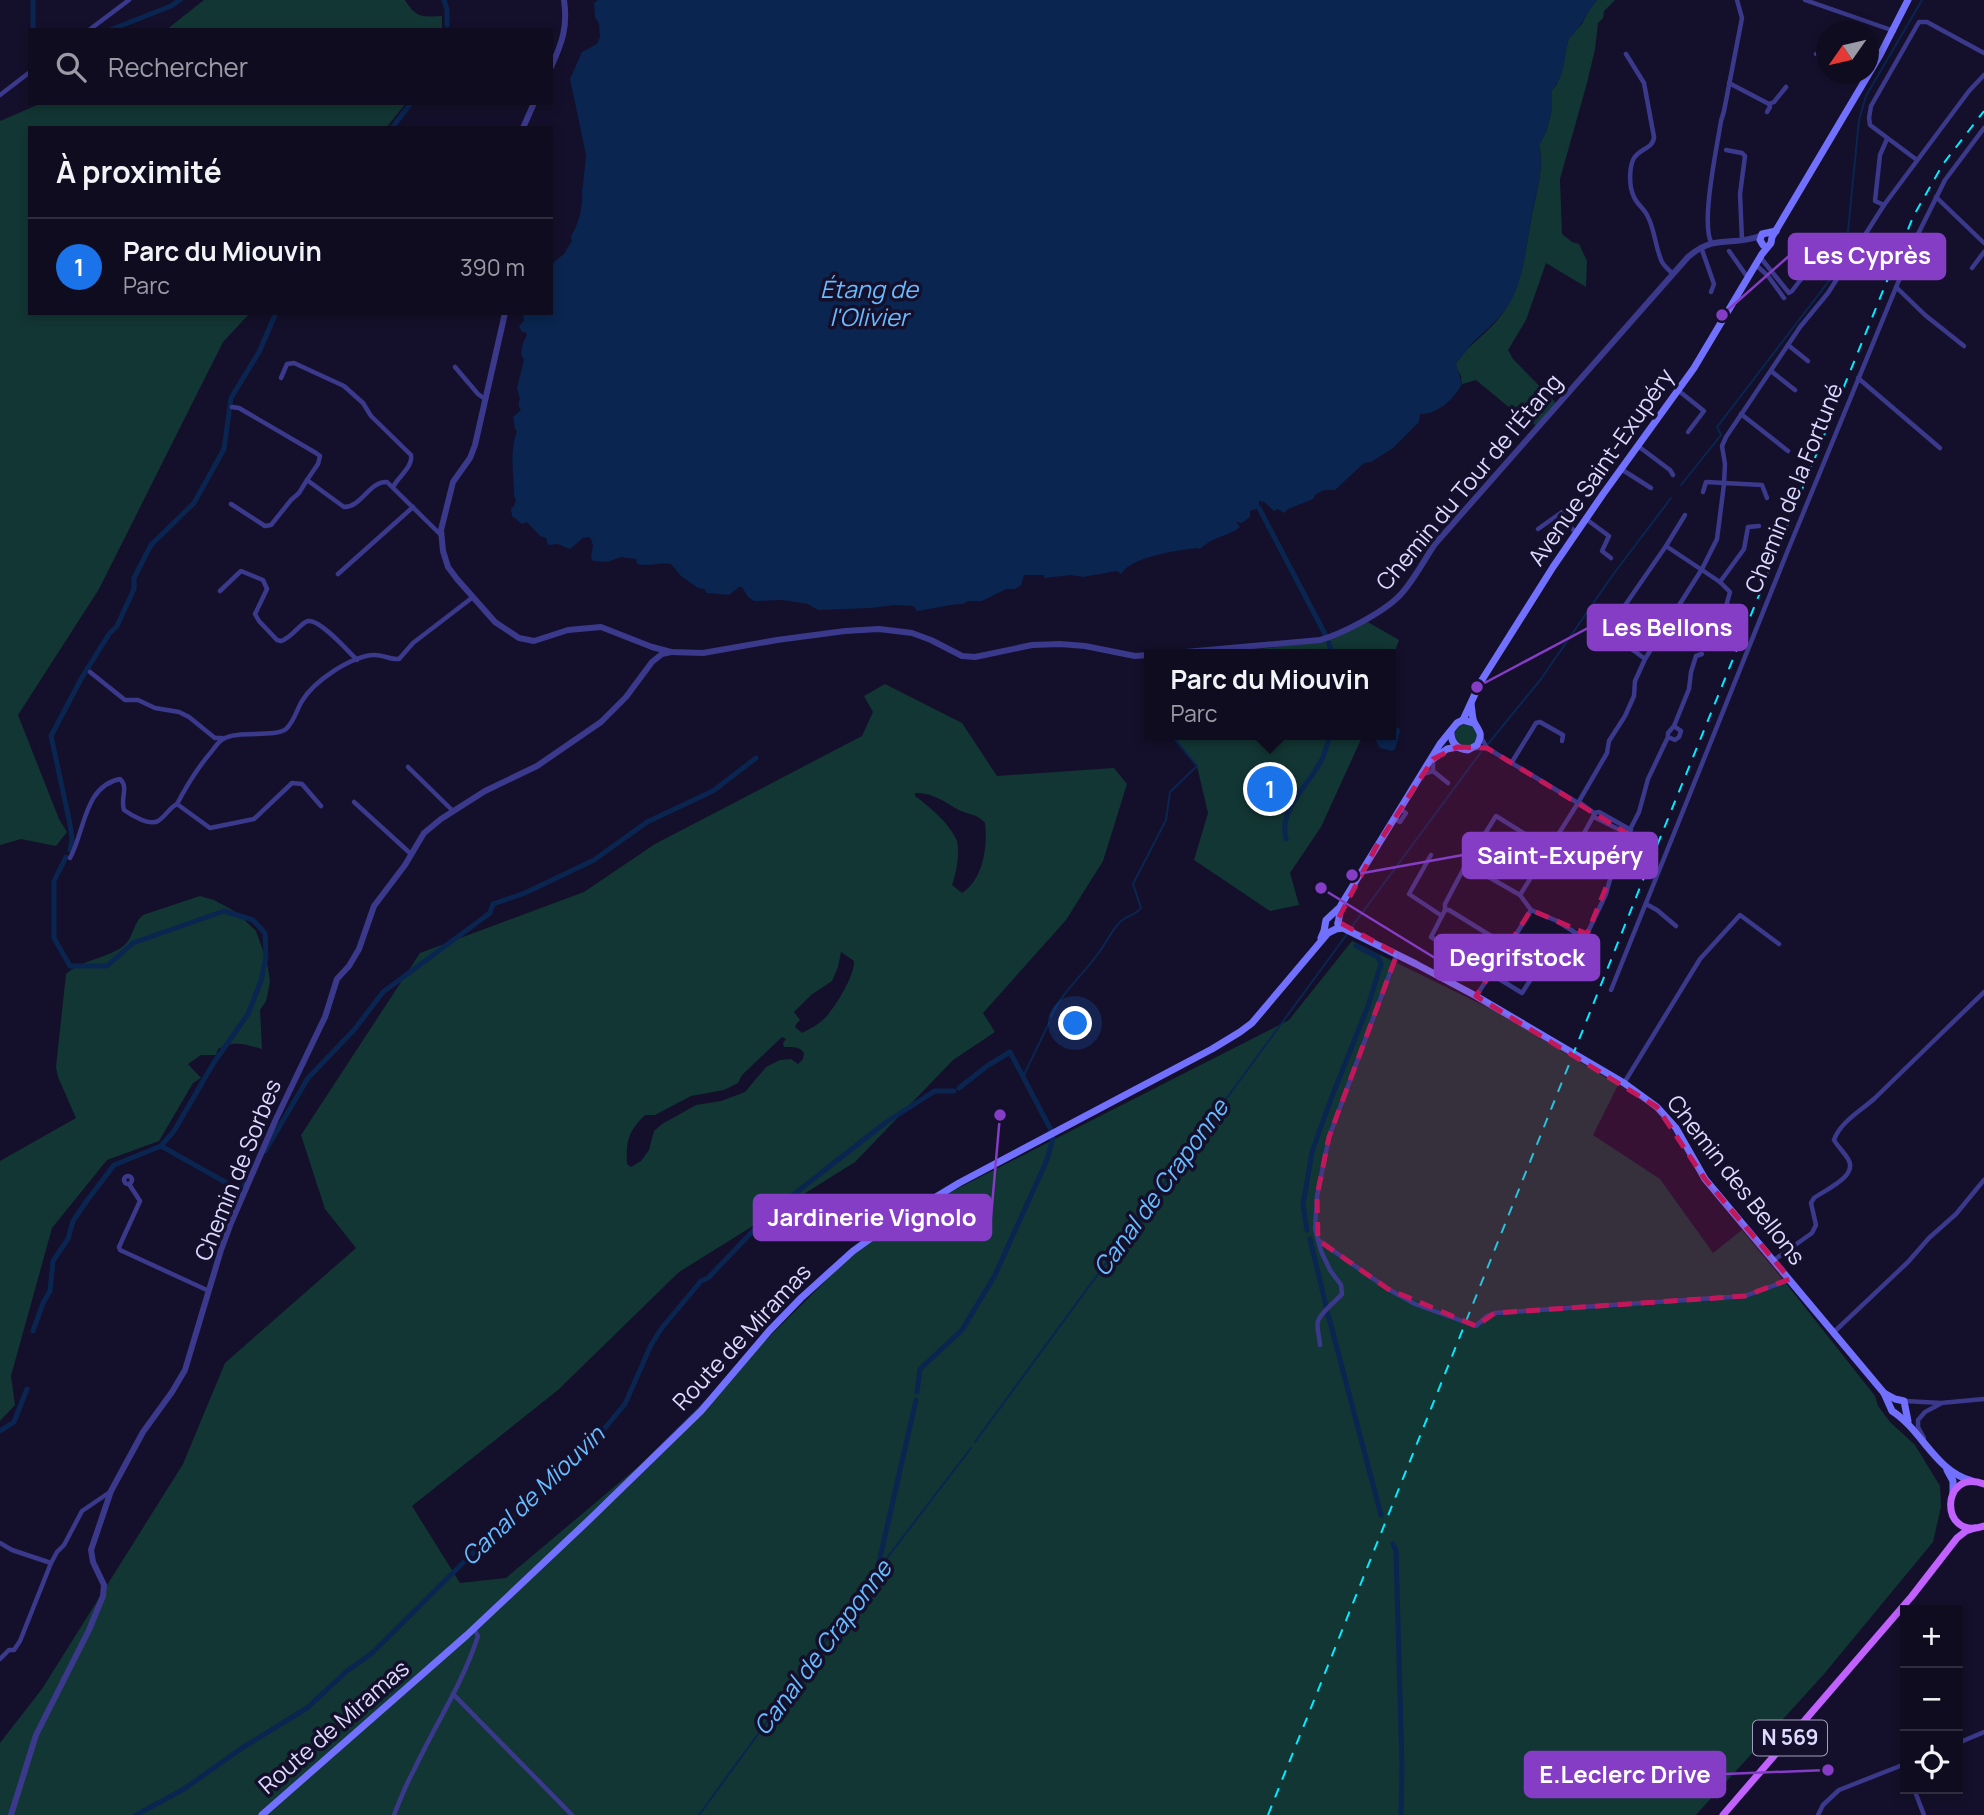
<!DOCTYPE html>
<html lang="fr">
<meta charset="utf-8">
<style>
body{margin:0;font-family:Manrope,sans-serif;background:#1d1a2d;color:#f1f3f6}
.controls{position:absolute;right:21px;bottom:21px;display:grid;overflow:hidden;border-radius:0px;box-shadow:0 4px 10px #0003}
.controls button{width:63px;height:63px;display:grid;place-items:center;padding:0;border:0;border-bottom:2px solid #2f2c3e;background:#0f0c20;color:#f1f3f6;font:35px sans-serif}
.compass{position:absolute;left:1816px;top:21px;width:63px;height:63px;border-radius:50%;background:#0f0c20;box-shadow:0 4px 10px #0003;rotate:236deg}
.you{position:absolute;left:1076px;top:1024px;width:24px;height:24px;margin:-18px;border:5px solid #fff;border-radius:50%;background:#1a73e8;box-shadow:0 0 0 10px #1a73e833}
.badge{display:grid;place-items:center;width:46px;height:46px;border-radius:50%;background:#1a73e8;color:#fff;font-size:23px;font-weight:700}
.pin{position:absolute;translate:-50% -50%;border:4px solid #fff;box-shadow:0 2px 7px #0006}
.popup{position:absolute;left:1144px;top:649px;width:252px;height:91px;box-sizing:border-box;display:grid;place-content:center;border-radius:0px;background:#0f0c20;filter:drop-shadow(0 2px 5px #0005);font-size:23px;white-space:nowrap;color:#9b9ba5}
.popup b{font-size:26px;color:#f1f3f6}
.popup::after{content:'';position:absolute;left:50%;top:100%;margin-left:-14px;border:14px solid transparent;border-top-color:#0f0c20}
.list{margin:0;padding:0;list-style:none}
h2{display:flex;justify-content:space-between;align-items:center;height:91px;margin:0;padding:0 28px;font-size:30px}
h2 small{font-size:23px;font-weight:400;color:#9b9ba5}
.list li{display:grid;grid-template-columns:46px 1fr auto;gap:21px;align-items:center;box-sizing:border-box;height:98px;padding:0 28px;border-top:2px solid #2f2c3e}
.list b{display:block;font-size:26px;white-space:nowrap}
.list p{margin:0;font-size:23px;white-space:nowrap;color:#9b9ba5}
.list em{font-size:23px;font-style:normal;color:#9b9ba5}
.icon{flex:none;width:38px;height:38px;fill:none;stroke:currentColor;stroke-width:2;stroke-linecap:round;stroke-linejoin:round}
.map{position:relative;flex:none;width:1984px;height:1815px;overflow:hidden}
.search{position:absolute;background:#0f0c20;box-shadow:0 4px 10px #0003;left:28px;top:28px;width:525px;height:77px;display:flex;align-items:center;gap:18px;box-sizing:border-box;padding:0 24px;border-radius:0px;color:#9b9ba5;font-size:26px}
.panel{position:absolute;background:#0f0c20;box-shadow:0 4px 10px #0003;left:28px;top:126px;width:525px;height:189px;border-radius:0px}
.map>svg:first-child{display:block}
</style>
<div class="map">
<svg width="1984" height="1815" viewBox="0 0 1984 1815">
<rect width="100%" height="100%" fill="#14102b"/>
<!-- green -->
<g fill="#123634" fill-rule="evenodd">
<path d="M204 0H405C416 18 422 17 442 16V30H166Z"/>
<path d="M1597 0H1615L1604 11 1603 18 1598 23 1595 49 1587 83 1560 179 1562 234 1572 242 1579 244 1587 261 1586 287 1546 263 1526 320 1508 350 1513 359 1556 403 1536 426 1524 415 1516 413 1476 380 1462 384 1461 376 1455 365C1467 345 1489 333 1503 313 1523 286 1525 252 1531 220 1535 197 1545 168 1539 145L1546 132 1552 109V90L1557 84 1569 38 1582 24 1590 8Z"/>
<polygon points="42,103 406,103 386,128 30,128 30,313 250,313 223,342 99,589 18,715 59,819 67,832 56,846 21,839 0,845 0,121"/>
<polygon points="1366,621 1399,640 1391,662 1391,654 1221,654 1329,640"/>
<path d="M885 684 962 723 997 776 1114 768 1127 784 1103 861 1066 920 983 1013 995 1032 953 1060 855 1162 679 1272 558 1390 412 1506 460 1583 506 1578 639 1466 878 1229 1289 1020 1352 941 1493 1010 1618 1085 1593 1135 1660 1179 1713 1253 1742 1230 1789 1287 1875 1396 1878 1406 1890 1422 1915 1445 1940 1486 1941 1507 1933 1542 1824 1674 1696 1815H0V1743L42 1689 183 1464 225 1363 356 1248 325 1209 301 1135 420 953 584 892 655 844 862 736 873 712 864 696ZM915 793C932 792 945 802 959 810 970 815 978 814 985 823 988 846 983 880 962 893L952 885C956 875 960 853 957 841 951 825 929 806 915 796ZM841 952 854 961C855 975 836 1006 826 1017 819 1024 810 1029 802 1033L795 1027 796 1024 800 1020 794 1012 811 995 832 981 838 967ZM782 1037 786 1039 783 1043 784 1047C793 1047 799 1046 804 1053L803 1059 798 1064 791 1059 780 1060 766 1067 745 1092 721 1101 696 1105 662 1124 654 1131 649 1150 641 1161 631 1167 627 1164C626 1141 628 1132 645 1115H655L691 1096 724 1090 738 1083 742 1075Z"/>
<circle cx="1466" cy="735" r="11"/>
<polygon points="1170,735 1363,735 1321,827 1290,873 1299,905 1270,911 1194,860 1208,813 1197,766"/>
<path d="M200 896 214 900 236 912 256 931 267 962 270 982 266 1001 260 1010 262 1049C244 1044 235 1040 218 1049L216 1055H201L188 1064 201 1078 193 1083 159 1141 107 1160 52 1228 11 1376 15 1405 0 1421V1161L76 1118 58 1077 56 1067 66 974C81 960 105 959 122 947 134 939 132 924 143 915Z"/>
</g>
<!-- water -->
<g fill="#0a2550">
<path d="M598 0H1597C1586 13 1582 27 1569 38 1563 58 1567 73 1552 90V109L1546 132 1539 145C1545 168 1535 196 1531 220 1527 239 1526 259 1520 278 1511 310 1496 321 1473 342 1467 349 1462 357 1456 363L1462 384C1454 399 1437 415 1420 414L1419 422 1393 448 1371 462 1364 463 1335 490H1324L1316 494 1313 499 1288 509 1284 513 1278 509 1274 511 1264 502 1259 501V508L1250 511V517L1242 523 1236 522 1240 527C1226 538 1215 535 1200 549L1197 548C1178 550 1131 557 1121 574L1117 571 1083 577 1071 575 1044 578V575H1024L1021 585 1015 589H1006L982 601H968L963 604C951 604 931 609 917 611L913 606 895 605 870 608 818 610 808 604 783 600 754 601 748 597 742 587H739L729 595 707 593 704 589 698 588 681 576 671 564C659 562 649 567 637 564L636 559 621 557 607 562 593 561 591 558 593 545 591 539 589 537 583 538 570 549 558 544 548 545 546 538 540 536 527 522 522 524 512 516 511 508 514 506 516 500 514 496C514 473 509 452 517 431L515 429 513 417 521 410C518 407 518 404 520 399L517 388 524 360 521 354 523 343 527 335 525 332H522L519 326 524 321 523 313H551V269L554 262 564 254 572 241 571 236C577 227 581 213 582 202 583 196 581 192 583 185L586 155 570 79 582 52 597 44 600 37 599 24 595 17 594 3Z"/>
<polygon points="1397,728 1399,728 1400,731 1395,749 1392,751 1380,748 1376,741 1380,736 1391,735 1391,730"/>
</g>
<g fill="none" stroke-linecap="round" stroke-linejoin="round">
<!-- stream -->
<g stroke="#0a2550" stroke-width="2">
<polyline points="1681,485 1721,435 1717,427 1842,264 1846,251 1859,120 1866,96 1922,0"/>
<polyline points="1488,744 1541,679 1612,576 1671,498"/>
<polyline points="1351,928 1481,752"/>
<path d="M1051 1017C1061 993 1082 976 1097 955 1105 945 1110 933 1119 923 1126 915 1135 916 1141 908L1133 884 1166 820 1170 792 1197 766 1173 737"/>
<polyline points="1023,1077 1049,1023"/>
<polyline points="975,1442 1347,934"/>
<polyline points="699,1815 877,1571 971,1448"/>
</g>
<!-- canal -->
<g stroke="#0a2550" stroke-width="5">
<polyline points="33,0 33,30"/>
<polyline points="444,0 447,10 447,25"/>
<polyline points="110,30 171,6 180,0"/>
<polyline points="392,128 411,103"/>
<polyline points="1259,508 1325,634"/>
<polyline points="1329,643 1332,654"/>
<path d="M1286 839C1278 809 1309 785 1321 761 1326 753 1327 743 1330 735"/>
<polyline points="70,850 72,840 70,824 51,736 81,679 109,634 117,626 134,589 134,578 151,545 194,503 224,449 231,398 259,352 276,313"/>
<polyline points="66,857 54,881 54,938 70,966 107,966 133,943 224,911 253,920 265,933 266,957 261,981 248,1014 213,1064 174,1131 161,1146 241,1191 245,1184"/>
<polyline points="959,1088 987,1066 1010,1052 1051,1130"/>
<polyline points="265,1151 308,1078 354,1030 383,992 490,913 493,904 525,893 594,860 647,822 713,791 756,758"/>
<polyline points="1307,1230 1303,1205 1312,1152 1331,1099 1368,1006 1381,964 1378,957 1356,946"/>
<polyline points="1310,1239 1326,1306"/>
<polyline points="1328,1314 1381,1515"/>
<polyline points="33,1331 43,1303 50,1291 53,1261 68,1239 73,1221 86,1202 114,1165 161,1146"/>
<polyline points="917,1392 920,1369 962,1330 994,1277 1047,1160 1053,1138"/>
<polyline points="0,1431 14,1422 27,1389"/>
<polyline points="1393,1544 1396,1551 1402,1767 1401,1815"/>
<polyline points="877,1571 916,1400"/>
<polyline points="136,1815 184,1789 242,1748 307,1708 347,1671 371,1654 483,1543 575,1464 625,1404 651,1345 661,1329 701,1281 708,1278 770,1213 885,1123 930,1094 935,1091 954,1091"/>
</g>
<!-- minor -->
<g stroke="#3b398c" stroke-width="4.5">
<polyline points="1805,0 1894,31"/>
<polyline points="89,30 129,0"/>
<path d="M1626 54 1644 83 1654 137C1653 150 1638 148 1633 160 1629 170 1629 187 1634 197 1637 204 1644 209 1647 215 1655 229 1655 247 1662 262 1664 266 1669 270 1673 274"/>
<polyline points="1816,54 1826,58"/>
<polyline points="1729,83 1769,104 1770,107 1767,112"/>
<polyline points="0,95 30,72"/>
<polyline points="1769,104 1774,102 1786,87"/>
<polyline points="1726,150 1742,153 1745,156 1740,194 1742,240"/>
<polyline points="1917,160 1870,125 1869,118 1871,106 1919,22 1927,22 1984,53"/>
<polyline points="1936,197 1984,243"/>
<polyline points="1884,205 1875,201 1880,155 1887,139"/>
<path d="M1711 242C1701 221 1717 147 1721 121L1724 111 1742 18 1737 0"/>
<polyline points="1701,247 1714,284 1711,292"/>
<polyline points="1729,251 1748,278"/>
<polyline points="1760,257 1789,293 1792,291 1818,257"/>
<polyline points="1756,265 1768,276 1784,298"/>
<polyline points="1972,268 1984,252"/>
<polyline points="1896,287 1925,315 1964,346"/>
<polyline points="1788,345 1808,361"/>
<polyline points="455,367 478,394 485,399"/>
<polyline points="1771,371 1795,390"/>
<path d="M281 378 287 364 294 363 344 386 363 403 371 416 411 455C413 467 398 477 393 487"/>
<polyline points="1858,378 1940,448"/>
<polyline points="1679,391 1704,411 1688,432"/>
<path d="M232 407 239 408 316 453 320 456 318 464 307 480 344 507C362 507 369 481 387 482L441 535"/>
<polyline points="1741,414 1788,451"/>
<polyline points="1638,446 1670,470 1673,475"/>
<polyline points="1621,469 1651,488"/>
<polyline points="1703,492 1706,482 1762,485 1767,498"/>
<polyline points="231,504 265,526 271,525 291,500 299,493 307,480"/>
<polyline points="1586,519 1609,536 1602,551 1611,558"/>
<polyline points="1538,529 1562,512 1564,515 1552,527 1552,531 1555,532 1563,525 1569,526 1576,532"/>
<polyline points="1666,546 1720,582 1730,592 1725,610"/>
<polyline points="338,574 413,507"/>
<polyline points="1720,582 1744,549 1748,527 1759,526"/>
<path d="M220 591 241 571 263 580 267 589 255 614 259 621 277 640 281 641C292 638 300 623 308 621 320 619 348 651 357 660"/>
<polyline points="1617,639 1619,614 1666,546 1685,515"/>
<path d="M1592 645C1611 631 1629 647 1645 659"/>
<polyline points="90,672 125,700 138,700 155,708 179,712 189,717 215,738 222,738"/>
<polyline points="1674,726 1689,689 1691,672 1696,656 1702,654"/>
<polyline points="1474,748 1487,748 1481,737"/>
<polyline points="1487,748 1578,803"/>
<polyline points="1512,762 1536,723 1540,722 1563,735 1562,741"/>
<polyline points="408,767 453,811"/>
<polyline points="1433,771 1448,783"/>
<polyline points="1423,774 1433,771 1433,760"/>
<polyline points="354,802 411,854"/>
<polyline points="1579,802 1594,813 1594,817 1628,834"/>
<polyline points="177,804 210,828 254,819 292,783 302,784 321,806"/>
<polyline points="1594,813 1599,812 1631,830"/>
<polyline points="1395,819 1400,822 1406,813 1400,809"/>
<polyline points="1585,837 1583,835 1594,815"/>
<polyline points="1431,855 1409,894 1442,916"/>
<path d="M70 858C85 831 84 786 120 779 129 787 120 799 124 810 131 815 149 826 158 821 165 817 169 808 177 804 187 785 198 767 212 751 215 747 219 741 223 739 237 730 275 738 286 729 294 722 297 709 302 701 314 681 350 657 373 655 382 654 390 660 399 659L413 643 473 597"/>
<polyline points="1520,895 1466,864 1496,816 1549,849"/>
<polyline points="1646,904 1657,910 1676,926"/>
<polyline points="1445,910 1445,904 1466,864"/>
<polyline points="1531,910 1557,921 1579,935 1587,934 1606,894 1614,865 1620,849 1639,812 1648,779 1668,737 1668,733 1674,726 1681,731 1679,737 1675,740 1668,737"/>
<polyline points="1509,947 1449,910 1445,910 1431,937 1522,993 1540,965 1553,968"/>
<polyline points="1611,990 1788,550 1918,234 1945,180 1984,128"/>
<polyline points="1476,996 1503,956 1531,910 1520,895 1578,803 1607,753 1609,741 1625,716 1634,696 1635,681 1645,659 1702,569 1717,539 1724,484 1725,464 1722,446 1726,437 1800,327 1828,293 1884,205 1969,91 1984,75"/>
<polyline points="1624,1083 1700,959 1740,915 1779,944"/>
<circle cx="128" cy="1180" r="4"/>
<polyline points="129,1184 140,1201 119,1247 120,1250 209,1291"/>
<polyline points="1318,1240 1388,1289 1415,1304 1476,1326 1487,1316 1495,1313 1745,1296 1789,1280"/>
<path d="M1774 1260 1812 1233 1816 1225 1811 1203 1814 1198C1825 1190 1859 1176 1848 1159 1844 1152 1838 1147 1834 1140 1840 1122 1862 1110 1875 1098 1911 1063 1948 1027 1984 992"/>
<polyline points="1834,1332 1908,1262 1929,1238 1956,1214 1984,1180"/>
<path d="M1320 1345C1320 1338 1316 1328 1318 1321 1320 1313 1336 1301 1342 1294L1341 1285 1330 1270 1321 1251 1315 1229 1317 1196 1329 1137 1397 954"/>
<polyline points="1905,1401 1941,1403 1984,1399"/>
<polyline points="1924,1438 1918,1427 1918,1420 1925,1412 1940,1404"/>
<polyline points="0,1543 12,1550 51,1563"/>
<polyline points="0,1659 9,1650 14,1650 20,1641 51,1563 57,1552 64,1545 82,1511 110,1492"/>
<polyline points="453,1694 572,1815"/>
<polyline points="1958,1743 1984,1732"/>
<polyline points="1914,1789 1924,1815"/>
<path d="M394 1815C400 1800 406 1784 414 1770 435 1725 463 1683 478 1636L474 1629"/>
<polyline points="1818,1815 1823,1805 1839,1790 1905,1764"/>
</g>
<!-- tertiary -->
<g stroke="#3b398c" stroke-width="6">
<path d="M551 67C562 43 568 27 564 0"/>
<polyline points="523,128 534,103"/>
<polyline points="505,313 475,445 470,458 453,482 441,530 443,551 448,567 457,579 495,622 519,638 534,641 568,630 601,627 652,647 671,652 703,653 777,640 845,631 879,629 912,633 931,640 962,656 975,657 1032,645 1060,644 1085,646 1135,656 1149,655"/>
<path d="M1163 654 1320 640C1342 634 1386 611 1401 594 1414 580 1424 560 1435 544L1688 257C1716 233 1732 247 1760 236"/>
<polyline points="11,1815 36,1735 89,1630 103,1596 104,1585 93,1562 91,1550 111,1491 143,1432 172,1392 185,1370 221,1250 231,1223 276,1119 325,1017 337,979 349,966 359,949 374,906 405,865 424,833 441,819 485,791 537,766 601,722 626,697 652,662 662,654 671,652"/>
</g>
<!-- secondary -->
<g stroke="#7271ff" stroke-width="7">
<polyline points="1763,245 1760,240 1762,234 1776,231"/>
<polyline points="1463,720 1480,683 1553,567 1603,494 1694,368 1762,254 1771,243 1772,237 1880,55 1908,0"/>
<path d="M1451 732C1451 743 1457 749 1468 750L1477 745C1483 733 1480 733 1474 722 1472 717 1472 709 1471 704"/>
<polyline points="1433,759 1447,749 1457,747"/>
<path d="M1338 923 1343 928 1416 964 1476 996 1624 1083 1657 1107 1676 1128 1705 1179 1884 1393 1892 1411C1922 1430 1935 1471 1972 1481"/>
<polyline points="1338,924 1341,905 1440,744 1457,723 1463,720 1474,723"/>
<polyline points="1321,938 1324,931 1326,920 1339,908"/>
<polyline points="1884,1393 1895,1399 1904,1401 1908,1421"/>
<polyline points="1947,1470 1953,1481 1953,1493"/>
<polyline points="262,1815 467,1635 590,1519 701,1411 769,1331 801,1298 853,1251 888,1226 959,1183 1212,1049 1240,1032 1252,1023 1328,933 1336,929 1343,928"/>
</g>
<!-- primary -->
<g stroke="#c161ff" stroke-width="7">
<path d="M1984 1484C1940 1467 1939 1542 1984 1526"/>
<polyline points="1723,1815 1912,1596 1957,1538 1966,1531 1975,1528"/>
</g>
<!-- rail -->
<polyline stroke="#06eaff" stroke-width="2" stroke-dasharray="10 9" stroke-linecap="butt" points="1268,1815 1643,880 1913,217 1943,164 1984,111"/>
</g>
<!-- marked area -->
<path fill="#c2185b" fill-opacity="0.2" stroke="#c2185b" stroke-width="5" stroke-dasharray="14 9" stroke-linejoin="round" d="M1457 747 1487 748 1628 834 1587 934 1531 910 1476 996 1657 1107 1705 1179 1790 1279 1745 1296 1495 1313 1476 1326 1388 1289 1318 1240 1317 1196 1329 1137 1397 954 1337 921 1376 847 1433 759Z"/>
<g text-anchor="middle" stroke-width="7" stroke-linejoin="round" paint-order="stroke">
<!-- shield labels -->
<rect fill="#14102b" stroke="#a19dbf" stroke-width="2" x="1753" y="1720.5" width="74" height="35" rx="5"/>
<g font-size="21" font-weight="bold" fill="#dedaff">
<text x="1790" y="1745">N 569</text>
</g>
<!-- street labels -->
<g font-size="23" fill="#dedaff" stroke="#14102b">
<text transform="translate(1601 467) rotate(-55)" y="8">Avenue Saint-Exupéry</text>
<text transform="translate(1469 482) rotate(-50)" y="8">Chemin du Tour de l'Étang</text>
<text transform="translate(1794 488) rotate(-68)" y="8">Chemin de la Fortuné</text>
<text transform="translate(238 1170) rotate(-68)" y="8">Chemin de Sorbes</text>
<text transform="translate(1736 1180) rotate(52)" y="8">Chemin des Bellons</text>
<text transform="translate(742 1337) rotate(-47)" y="8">Route de Miramas</text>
<text transform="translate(334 1727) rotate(-41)" y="8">Route de Miramas</text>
</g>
<!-- water labels -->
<g font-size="24" font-style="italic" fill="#68bcff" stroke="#14102b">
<text x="869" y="298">Étang de<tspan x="869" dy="28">l'Olivier</tspan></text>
<text transform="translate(1161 1188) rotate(-54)" y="8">Canal de Craponne</text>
<text transform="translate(533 1496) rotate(-44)" y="8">Canal de Miouvin</text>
<text transform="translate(823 1648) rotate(-53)" y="8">Canal de Craponne</text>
</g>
</g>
<!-- callouts -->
<path fill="none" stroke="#853dc5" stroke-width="2.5" d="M1722 315L1789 256M1477 687L1588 628M1352 875L1463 855M1321 888L1435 958M1000 1115L991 1217M1828 1770L1725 1774"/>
<g fill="#853dc5" stroke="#14102b" stroke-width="2.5">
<circle cx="1722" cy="315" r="7"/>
<circle cx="1477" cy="687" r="7"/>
<circle cx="1352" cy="875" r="7"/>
<circle cx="1321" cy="888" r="7"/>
<circle cx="1000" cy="1115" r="7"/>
<circle cx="1828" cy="1770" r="7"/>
</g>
<g fill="#853dc5" stroke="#853dc5" stroke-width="2.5">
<rect x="1789" y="234" width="156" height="45" rx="7"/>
<rect x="1588" y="605" width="159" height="45" rx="7"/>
<rect x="1463" y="833" width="194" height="45" rx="7"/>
<rect x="1435" y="935" width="164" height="45" rx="7"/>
<rect x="754" y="1195" width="237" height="45" rx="7"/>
<rect x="1525" y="1752" width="200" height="45" rx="7"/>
</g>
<g font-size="24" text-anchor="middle" font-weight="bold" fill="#fff">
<text x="1867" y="264">Les Cyprès</text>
<text x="1667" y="636">Les Bellons</text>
<text x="1560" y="864">Saint-Exupéry</text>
<text x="1517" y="966">Degrifstock</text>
<text x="872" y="1226">Jardinerie Vignolo</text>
<text x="1625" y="1783">E.Leclerc Drive</text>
</g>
</svg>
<div class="controls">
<button>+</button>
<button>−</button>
<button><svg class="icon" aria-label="locate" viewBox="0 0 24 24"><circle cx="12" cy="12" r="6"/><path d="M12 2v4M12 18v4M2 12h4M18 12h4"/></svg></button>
</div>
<svg class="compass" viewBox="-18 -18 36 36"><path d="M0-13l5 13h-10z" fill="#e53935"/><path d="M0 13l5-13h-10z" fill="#9b9ba5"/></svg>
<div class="you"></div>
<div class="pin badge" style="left:1270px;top:789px">1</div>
<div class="popup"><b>Parc du Miouvin</b>Parc</div>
<div class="search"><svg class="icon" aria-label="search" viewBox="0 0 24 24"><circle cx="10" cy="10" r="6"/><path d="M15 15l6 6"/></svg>Rechercher</div>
<section class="panel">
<h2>À proximité<small></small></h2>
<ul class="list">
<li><span class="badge">1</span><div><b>Parc du Miouvin</b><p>Parc</p></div><em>390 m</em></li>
</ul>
</section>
</div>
